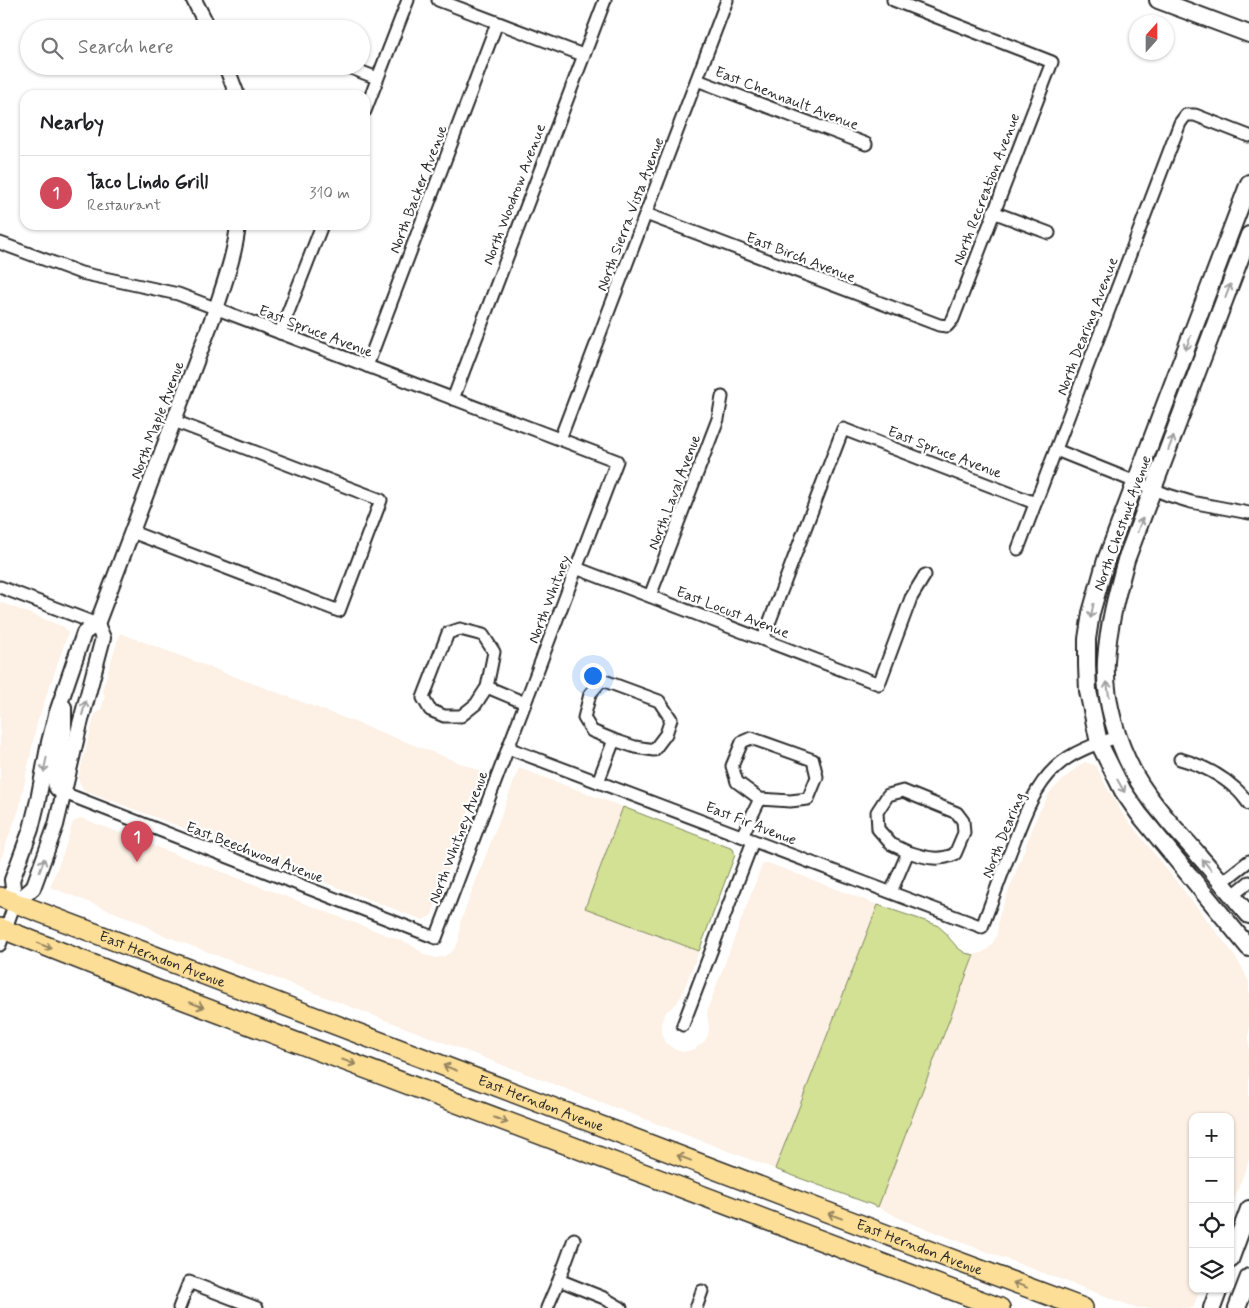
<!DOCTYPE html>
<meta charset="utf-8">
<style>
body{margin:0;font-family:Mynerve,sans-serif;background:#f6f6f6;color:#202124}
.controls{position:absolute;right:15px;bottom:15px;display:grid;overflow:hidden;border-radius:10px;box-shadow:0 1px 4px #0004}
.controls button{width:45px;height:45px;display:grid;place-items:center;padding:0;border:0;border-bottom:1px solid #e0e0e0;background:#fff;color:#202124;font:25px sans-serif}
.compass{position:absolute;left:1129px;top:15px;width:45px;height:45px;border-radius:50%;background:#fff;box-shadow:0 1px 4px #0004;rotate:21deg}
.you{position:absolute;left:592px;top:675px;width:18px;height:18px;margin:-12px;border:4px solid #fff;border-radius:50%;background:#1a73e8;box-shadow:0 0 0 8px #1a73e833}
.badge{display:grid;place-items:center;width:32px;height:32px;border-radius:50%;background:#d1495b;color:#fff;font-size:16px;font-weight:700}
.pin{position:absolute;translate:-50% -41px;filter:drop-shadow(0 1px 2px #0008)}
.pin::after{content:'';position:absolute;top:26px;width:18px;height:15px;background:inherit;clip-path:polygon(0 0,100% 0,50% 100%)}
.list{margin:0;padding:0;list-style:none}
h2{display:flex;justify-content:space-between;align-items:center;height:65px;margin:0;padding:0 20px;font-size:21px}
h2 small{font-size:16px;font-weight:400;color:#757577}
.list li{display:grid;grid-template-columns:32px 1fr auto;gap:15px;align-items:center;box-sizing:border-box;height:75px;padding:0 20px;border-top:1px solid #e0e0e0}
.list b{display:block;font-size:19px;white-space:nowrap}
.list p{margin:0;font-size:16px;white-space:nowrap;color:#757577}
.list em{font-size:16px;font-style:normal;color:#757577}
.icon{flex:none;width:28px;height:28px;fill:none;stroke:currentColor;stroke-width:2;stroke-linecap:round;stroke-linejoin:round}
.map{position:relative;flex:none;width:1249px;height:1308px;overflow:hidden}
.search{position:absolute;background:#fff;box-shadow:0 1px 4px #0004;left:20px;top:20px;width:350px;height:55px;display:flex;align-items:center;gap:12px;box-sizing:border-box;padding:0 18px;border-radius:28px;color:#757577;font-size:19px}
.panel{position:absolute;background:#fff;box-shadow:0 1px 4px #0004;left:20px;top:90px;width:350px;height:140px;border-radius:15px}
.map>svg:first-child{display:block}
</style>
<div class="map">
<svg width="1249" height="1308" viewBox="0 0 1249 1308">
<rect width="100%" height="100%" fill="#fff"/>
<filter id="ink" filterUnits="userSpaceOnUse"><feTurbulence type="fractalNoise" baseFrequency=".02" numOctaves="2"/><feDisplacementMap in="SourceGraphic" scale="10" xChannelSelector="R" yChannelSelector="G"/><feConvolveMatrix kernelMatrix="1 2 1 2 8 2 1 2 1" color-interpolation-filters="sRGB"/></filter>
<g filter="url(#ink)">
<!-- built -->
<g fill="#fdf0e4">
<polygon points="0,602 64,627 68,633 37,723 19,809 0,861"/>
<polygon points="120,633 378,731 483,772 432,915 423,920 84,790 78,779 95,714 101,710 105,695 102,690"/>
<polygon points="1085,762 1096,766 1106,786 1122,813 1230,949 1241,966 1249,982 1249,1160 1230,1210 1230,1117 1193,1117 1193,1289 1200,1289 1193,1308 1137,1308 905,1221 878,1207 974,955 981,953 988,949 993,943 997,934 999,916 1038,814 1051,791 1078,766"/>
<polygon points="519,768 623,807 585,908 699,951 681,996 677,1003 666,1012 661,1023 661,1033 665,1042 668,1045 676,1050 683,1052 695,1049 705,1041 708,1035 709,1028 707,1015 708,1008 762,865 768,863 878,905 775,1169 158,933 142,923 50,887 65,848 73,822 81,818 410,944 425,955 437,958 444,956 450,953 455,948 459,941 460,923"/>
</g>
<!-- green -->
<g fill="#d2e194" stroke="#7e8660">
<polygon points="623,807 733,849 735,855 699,951 585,908"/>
<polygon points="878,905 937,925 946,933 949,938 958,948 965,953 974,955 878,1207 775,1169"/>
</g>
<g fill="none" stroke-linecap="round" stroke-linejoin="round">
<defs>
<g id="minor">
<polyline points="438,0 583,55"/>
<polyline points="346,66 377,78"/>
<polyline points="697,80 866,144"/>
<polyline points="365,111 408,0"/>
<polyline points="993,212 1049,233"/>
<polyline points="646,214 939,325 947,326 953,319 1052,62 893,0"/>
<polyline points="0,243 81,273 178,294 617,461 436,938 64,793"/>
<polyline points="280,333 322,225"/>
<polyline points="367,366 497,23"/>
<polyline points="453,399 605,0"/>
<polyline points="560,439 727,0"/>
<polyline points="1056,450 1168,495 1191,502 1249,513"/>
<polyline points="132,532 339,611 381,500 174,421"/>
<polyline points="1018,549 1180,123 1186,115 1195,115 1249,136"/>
<polyline points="576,568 879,684 911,598 925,575"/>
<polyline points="0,587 97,624"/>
<polyline points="650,596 718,419 722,397"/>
<polyline points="763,639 843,429 1035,503"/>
<polyline points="487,687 476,704 461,716 444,716 430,710 423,698 448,633 460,629 483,635 494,652 487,687 525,703"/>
<path d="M508 748 982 927C991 903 1000 879 1009 855 1021 825 1031 790 1056 767 1073 751 1096 744 1118 737"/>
<path d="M1180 759C1201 765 1220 774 1236 789 1241 793 1245 799 1249 804"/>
<polyline points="598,782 614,740 592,731 584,718 590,694 602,680 659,701 671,719 666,734 654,750 635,747 614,740"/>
<polyline points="742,836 760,799 737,782 732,766 742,742 751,738 813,760 817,777 808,799 790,801 760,799"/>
<polyline points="1221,883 1249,861"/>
<path d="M891 892 908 852 891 844 878 829 877 812 888 795 903 791 957 813 963 821 964 833 955 854C937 862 925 857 908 852"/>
<polyline points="1232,896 1249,882"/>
<polyline points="0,945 15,903"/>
<polyline points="683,1025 753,841"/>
<polyline points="559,1280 604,1298 621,1308"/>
<polyline points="179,1308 189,1282 257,1308"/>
<polyline points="547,1308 559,1280 574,1239"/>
<polyline points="696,1308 702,1291"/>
</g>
<g id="tertiary">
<polyline points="194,0 209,29"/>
<polyline points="226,66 237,95"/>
<path d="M64 793C58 790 56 789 55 782L64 731V707"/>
<path d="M15 903 12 880 31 829 38 800 49 742 56 715 84 633 97 624 216 309C225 281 235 254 238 225"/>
<polyline points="15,903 33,888 56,825 80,724 103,638 97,624"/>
</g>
<g id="secondary">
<polyline points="1158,0 1249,34"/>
<polyline points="1249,183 1106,560 1091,613 1087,639 1087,665 1088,691 1099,743 1123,791 1139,814 1249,948"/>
<path d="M1249 235 1126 560C1117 593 1108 626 1106 661 1104 700 1117 743 1136 777 1144 791 1155 805 1165 817 1176 831 1189 843 1200 857 1217 876 1232 896 1249 915"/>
<polyline points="1230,1260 1249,1209"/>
<polyline points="1212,1308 1219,1289"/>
<polyline points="1237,1308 1249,1277"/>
</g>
<g id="primary">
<path id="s1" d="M0 897 911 1244 1083 1308"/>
<polyline points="0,928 155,989 1000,1308"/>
</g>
</defs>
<!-- minor casing -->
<use href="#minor" stroke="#2b2b2b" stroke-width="15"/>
<!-- tertiary casing -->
<use href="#tertiary" stroke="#2b2b2b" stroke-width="18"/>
<!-- secondary casing -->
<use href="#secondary" stroke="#2b2b2b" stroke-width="20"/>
<!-- primary casing -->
<use href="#primary" stroke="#2b2b2b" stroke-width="22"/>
<!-- minor -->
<use href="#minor" stroke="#fff" stroke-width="11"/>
<!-- tertiary -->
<use href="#tertiary" stroke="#fff" stroke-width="14"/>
<!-- secondary -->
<use href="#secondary" stroke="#fff" stroke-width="16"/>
<!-- primary -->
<use href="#primary" stroke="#fcde96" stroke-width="19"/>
</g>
<!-- one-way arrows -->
<defs><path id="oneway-shaft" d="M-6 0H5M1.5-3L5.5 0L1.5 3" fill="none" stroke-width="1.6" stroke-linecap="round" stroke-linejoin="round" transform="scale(1.25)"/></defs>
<g stroke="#a0a0a0">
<use href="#oneway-shaft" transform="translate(1228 291) rotate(-69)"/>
<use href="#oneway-shaft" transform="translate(1188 343) rotate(111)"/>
<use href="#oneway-shaft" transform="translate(1171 443) rotate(-69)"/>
<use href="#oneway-shaft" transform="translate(1140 525) rotate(-69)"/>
<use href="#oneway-shaft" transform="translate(1092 611) rotate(102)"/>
<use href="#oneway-shaft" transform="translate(1108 689) rotate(-98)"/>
<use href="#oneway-shaft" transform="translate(84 708) rotate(-75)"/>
<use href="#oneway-shaft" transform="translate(45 765) rotate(102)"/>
<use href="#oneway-shaft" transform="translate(1121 786) rotate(60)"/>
<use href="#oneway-shaft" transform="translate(42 865) rotate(-70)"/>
<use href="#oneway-shaft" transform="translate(1207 865) rotate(-129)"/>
</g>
<g stroke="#948460">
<use href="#oneway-shaft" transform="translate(45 946) rotate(21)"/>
<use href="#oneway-shaft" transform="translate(197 1005) rotate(21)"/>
<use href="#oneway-shaft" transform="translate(349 1062) rotate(21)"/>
<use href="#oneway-shaft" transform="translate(450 1068) rotate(-159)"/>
<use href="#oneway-shaft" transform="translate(501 1120) rotate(21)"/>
<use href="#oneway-shaft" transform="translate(684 1158) rotate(-159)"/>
<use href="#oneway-shaft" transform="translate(835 1216) rotate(-159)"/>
<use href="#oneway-shaft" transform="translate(1020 1285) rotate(-160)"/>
</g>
</g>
<g text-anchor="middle" stroke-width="4.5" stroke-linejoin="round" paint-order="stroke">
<!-- street labels -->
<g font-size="15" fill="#2b2b2b" stroke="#fff">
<text transform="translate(787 98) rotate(21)" y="5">East Chennault Avenue</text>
<text transform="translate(418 189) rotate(-69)" y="5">North Backer Avenue</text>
<text transform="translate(986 189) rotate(-69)" y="5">North Recreation Avenue</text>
<text transform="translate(514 194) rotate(-69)" y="5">North Woodrow Avenue</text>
<text transform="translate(630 214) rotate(-69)" y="5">North Sierra Vista Avenue</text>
<text transform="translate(801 257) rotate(21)" y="5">East Birch Avenue</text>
<text transform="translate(1087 326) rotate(-69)" y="5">North Dearing Avenue</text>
<text transform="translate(316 331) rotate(21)" y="5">East Spruce Avenue</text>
<text transform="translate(157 420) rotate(-69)" y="5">North Maple Avenue</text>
<text transform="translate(945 452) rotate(21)" y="5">East Spruce Avenue</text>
<text transform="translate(674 492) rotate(-69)" y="5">North Laval Avenue</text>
<text transform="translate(1122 523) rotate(-70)" y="5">North Chestnut Avenue</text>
<text transform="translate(549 599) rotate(-69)" y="5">North Whitney</text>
<text transform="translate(733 612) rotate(21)" y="5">East Locust Avenue</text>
<text transform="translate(751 823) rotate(21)" y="5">East Fir Avenue</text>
<text transform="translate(1003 835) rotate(-68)" y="5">North Dearing</text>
<text transform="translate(458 837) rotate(-69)" y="5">North Whitney Avenue</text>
<text transform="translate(255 852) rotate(21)" y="5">East Beechwood Avenue</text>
<text dy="5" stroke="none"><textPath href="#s1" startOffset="174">East Herndon Avenue</textPath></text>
<text dy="5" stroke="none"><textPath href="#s1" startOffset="579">East Herndon Avenue</textPath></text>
<text dy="5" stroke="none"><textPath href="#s1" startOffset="984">East Herndon Avenue</textPath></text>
</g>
</g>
</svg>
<div class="controls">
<button>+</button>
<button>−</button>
<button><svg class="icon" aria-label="locate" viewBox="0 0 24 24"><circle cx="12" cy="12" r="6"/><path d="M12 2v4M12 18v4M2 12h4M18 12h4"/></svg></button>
<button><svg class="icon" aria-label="layers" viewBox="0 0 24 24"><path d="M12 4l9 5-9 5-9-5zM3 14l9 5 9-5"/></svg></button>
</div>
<svg class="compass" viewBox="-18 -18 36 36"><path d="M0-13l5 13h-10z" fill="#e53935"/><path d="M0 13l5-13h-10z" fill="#757577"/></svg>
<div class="you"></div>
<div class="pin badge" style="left:137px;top:862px">1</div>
<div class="search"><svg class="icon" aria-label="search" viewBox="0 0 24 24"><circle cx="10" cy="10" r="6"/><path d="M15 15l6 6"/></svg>Search here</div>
<section class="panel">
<h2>Nearby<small></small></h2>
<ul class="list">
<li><span class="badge">1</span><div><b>Taco Lindo Grill</b><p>Restaurant</p></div><em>310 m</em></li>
</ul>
</section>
</div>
